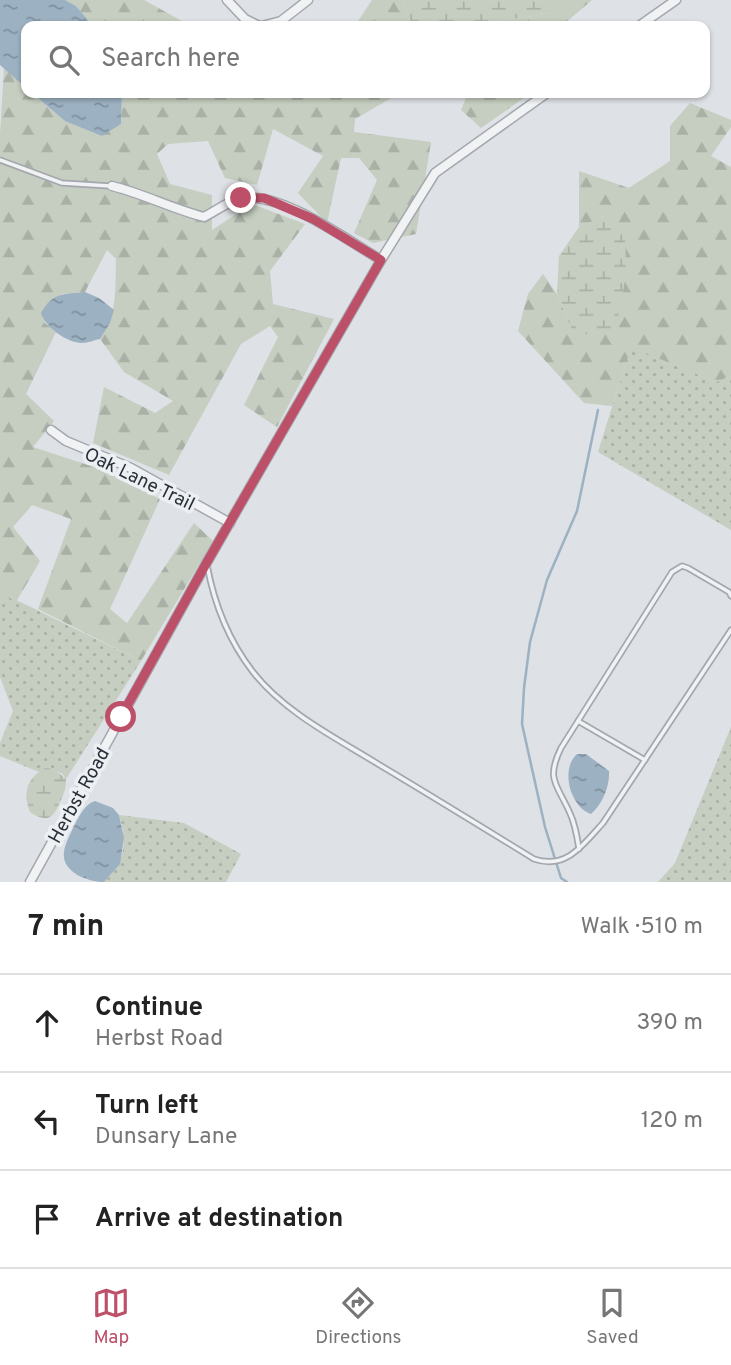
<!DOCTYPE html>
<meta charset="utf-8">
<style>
body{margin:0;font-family:Overpass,sans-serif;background:#f2f2f2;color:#222}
.stop{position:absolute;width:21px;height:21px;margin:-16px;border:5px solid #bd5069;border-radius:50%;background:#fff}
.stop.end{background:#bd5069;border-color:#fff;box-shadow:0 2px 7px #0008}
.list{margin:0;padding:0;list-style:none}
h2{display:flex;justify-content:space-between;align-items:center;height:91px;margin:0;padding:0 28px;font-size:30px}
h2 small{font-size:23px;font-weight:400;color:#767676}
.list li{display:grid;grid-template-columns:46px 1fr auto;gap:21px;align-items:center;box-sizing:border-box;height:98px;padding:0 28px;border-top:2px solid #e0e0e0}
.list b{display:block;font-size:26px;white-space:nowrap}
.list p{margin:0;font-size:23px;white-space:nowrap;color:#767676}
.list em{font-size:23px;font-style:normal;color:#767676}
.icon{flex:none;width:38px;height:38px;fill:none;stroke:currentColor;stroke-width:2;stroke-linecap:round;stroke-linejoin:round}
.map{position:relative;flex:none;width:731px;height:882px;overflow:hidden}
.search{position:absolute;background:#fff;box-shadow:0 2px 5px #0004;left:21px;right:21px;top:21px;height:77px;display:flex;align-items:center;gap:18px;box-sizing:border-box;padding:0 24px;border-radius:14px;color:#767676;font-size:26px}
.sheet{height:385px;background:#fff}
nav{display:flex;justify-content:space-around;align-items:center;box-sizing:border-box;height:98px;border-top:2px solid #e0e0e0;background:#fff;font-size:19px;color:#767676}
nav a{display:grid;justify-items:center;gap:4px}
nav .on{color:#bd5069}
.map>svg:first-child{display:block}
</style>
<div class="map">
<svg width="731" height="882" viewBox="0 0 731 882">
<defs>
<pattern id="grass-dots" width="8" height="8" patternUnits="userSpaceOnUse" patternTransform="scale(1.75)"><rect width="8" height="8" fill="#c5cec0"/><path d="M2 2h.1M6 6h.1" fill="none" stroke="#a9b1a6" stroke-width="1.8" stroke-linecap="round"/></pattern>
<pattern id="forest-firs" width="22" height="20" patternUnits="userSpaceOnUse" patternTransform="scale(1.75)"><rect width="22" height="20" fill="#c5cec0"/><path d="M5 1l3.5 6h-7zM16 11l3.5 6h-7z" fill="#a9b1a6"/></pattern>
<pattern id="wetland-marsh" width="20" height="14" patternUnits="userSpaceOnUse" patternTransform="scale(1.75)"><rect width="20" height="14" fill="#c5cec0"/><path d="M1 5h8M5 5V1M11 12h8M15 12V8" fill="none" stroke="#a9b1a6"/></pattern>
<pattern id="water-ripples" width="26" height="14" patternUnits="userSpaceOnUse" patternTransform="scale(1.75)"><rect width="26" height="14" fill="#9cb1c2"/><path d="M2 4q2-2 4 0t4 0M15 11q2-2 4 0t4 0" fill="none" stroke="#7f909f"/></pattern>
</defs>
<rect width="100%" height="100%" fill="#dee1e5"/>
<!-- grass -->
<g fill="url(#grass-dots)">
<polygon points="631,346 716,382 731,376 731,530 598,452"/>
<polygon points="0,592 141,661 66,779 62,773 45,768 39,772 0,756 0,743 13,711 0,677"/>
<polygon points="731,727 731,882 658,882 675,863"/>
<path d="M119 815 184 823 241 854 226 882H104C125 862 128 843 119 815Z"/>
</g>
<!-- forest -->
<g fill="url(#forest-firs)">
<polygon points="65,0 144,0 191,26 93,26 76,6"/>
<polygon points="372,0 404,0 408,18 418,26 355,26"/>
<polygon points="570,0 592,0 564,24 565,26 496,26 499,21 552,13"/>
<path d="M4 68 26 88V93H32L65 121 121 124 122 93 193 95 194 93H309L314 96 316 93H400L355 119 354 132 431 142 416 234 373 243 354 233 377 180 359 158H341L327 223 298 193 323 156 273 129 257 185 225 178 208 141 168 144 157 154 170 184 212 195V230L252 204 305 224 270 271 273 304 334 319 277 427 244 405 278 337 270 326 241 344 169 475 93 443 104 387 155 413 173 401 124 372 100 339C118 310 115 292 116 259L107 250 85 292 62 294 44 322 56 332 26 394 54 421 33 447 100 469 160 499 110 609 127 623 194 523 213 541 141 661 38 609 71 519 32 505 13 527 40 561 16 602 0 592V134Z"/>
<polygon points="468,93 531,93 481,128 461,110"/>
<polygon points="690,103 731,120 731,127 711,156 731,167 731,376 716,382 631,347 612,406 584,403 518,331 528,294 543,274 557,294 572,330 603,217 579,227 579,171 629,188 670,161 670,126"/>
</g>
<!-- wetland -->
<g fill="url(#wetland-marsh)">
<polygon points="404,0 570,0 552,13 499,21 485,26 418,26 408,18"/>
<path d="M603 217 624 230C628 264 625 295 615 328L592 336 572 330 557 294 559 256 579 227Z"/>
<path d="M45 768 54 769 66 779C66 788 64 794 60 802 53 819 47 823 30 812 23 793 26 779 45 768Z"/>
</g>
<!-- water -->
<g fill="url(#water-ripples)">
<polygon points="0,0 65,0 76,6 93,26 26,26 26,88 0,65"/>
<polygon points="32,93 122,93 121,124 102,136 65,121"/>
<path d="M85 292 99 298 114 310 110 323 100 339C94 340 88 343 82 343 67 343 45 327 41 313 52 293 63 294 85 292Z"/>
<path d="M577 754H586L609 771C610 787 602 804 591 814 570 807 560 769 577 754Z"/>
<path d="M95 801 113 808 119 815 124 838 120 864 104 882C88 882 61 872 64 852 65 843 71 833 74 826 79 816 85 804 95 801Z"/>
</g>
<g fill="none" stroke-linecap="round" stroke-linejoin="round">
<!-- stream -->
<polyline stroke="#9cb1c2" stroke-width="2.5" points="567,882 561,878 545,827 522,724 524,688 530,642 547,580 577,511 598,410"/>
<defs>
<g id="lane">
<polyline points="0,160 62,183 110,186"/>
<path d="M207 565C214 603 229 641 253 672 284 712 336 738 378 764 430 795 482 827 534 859 566 870 583 845 603 823L731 630"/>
<polyline points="578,721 645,760"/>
<path d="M579 849C577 836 575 823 569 811 556 783 546 779 561 748L672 572 682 566 688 568 729 592 731 596"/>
</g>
<g id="street">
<polyline points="227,0 245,19 259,26"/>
<polyline points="262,26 281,21 308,0"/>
<polyline points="639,26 676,0"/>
<path d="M112 186C144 194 173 209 204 217 216 211 231 199 244 198 283 193 347 240 381 260"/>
<polyline points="51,430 66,441 131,468 230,523"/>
<polyline points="30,882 207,562 381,260 435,173 547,93"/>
</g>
</defs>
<!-- lane casing -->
<use href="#lane" stroke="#a4a8ae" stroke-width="7"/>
<!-- street casing -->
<use href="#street" stroke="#a4a8ae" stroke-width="11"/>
<!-- lane -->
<use href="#lane" stroke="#f0f2f4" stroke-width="3.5"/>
<!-- street -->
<use href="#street" stroke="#f0f2f4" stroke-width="8"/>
</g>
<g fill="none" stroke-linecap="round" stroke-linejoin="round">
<!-- route -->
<polyline stroke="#bd5069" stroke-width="9" points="121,717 207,562 381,260 313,219 264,198 241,198"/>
</g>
<g text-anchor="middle" stroke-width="7" stroke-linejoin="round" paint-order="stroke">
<!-- street labels -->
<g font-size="19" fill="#29303a" stroke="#edf0f3">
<text transform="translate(140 478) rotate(26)" y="7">Oak Lane Trail</text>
<text transform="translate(78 795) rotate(-61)" y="7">Herbst Road</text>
</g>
</g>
</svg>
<div class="stop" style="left:121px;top:717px"></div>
<div class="stop end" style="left:241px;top:198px"></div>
<div class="search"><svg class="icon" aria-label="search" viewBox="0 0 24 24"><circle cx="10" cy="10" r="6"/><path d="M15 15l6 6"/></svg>Search here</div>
</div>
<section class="sheet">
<h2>7 min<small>Walk · 510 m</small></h2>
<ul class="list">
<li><svg class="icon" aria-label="ahead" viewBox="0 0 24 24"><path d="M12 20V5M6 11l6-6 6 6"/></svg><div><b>Continue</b><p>Herbst Road</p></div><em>390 m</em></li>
<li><svg class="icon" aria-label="left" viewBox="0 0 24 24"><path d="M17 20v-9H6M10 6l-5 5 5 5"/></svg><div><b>Turn left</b><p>Dunsary Lane</p></div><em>120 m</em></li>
<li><svg class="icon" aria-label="arrive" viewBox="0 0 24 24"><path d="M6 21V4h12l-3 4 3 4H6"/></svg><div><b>Arrive at destination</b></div></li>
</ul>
</section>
<nav>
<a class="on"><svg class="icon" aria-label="map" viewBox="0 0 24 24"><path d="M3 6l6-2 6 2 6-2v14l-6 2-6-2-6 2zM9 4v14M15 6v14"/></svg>Map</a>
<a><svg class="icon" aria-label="directions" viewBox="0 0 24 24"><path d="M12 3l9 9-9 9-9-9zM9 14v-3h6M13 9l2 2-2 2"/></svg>Directions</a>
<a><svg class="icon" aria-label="saved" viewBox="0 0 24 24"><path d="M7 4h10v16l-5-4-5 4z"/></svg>Saved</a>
</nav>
